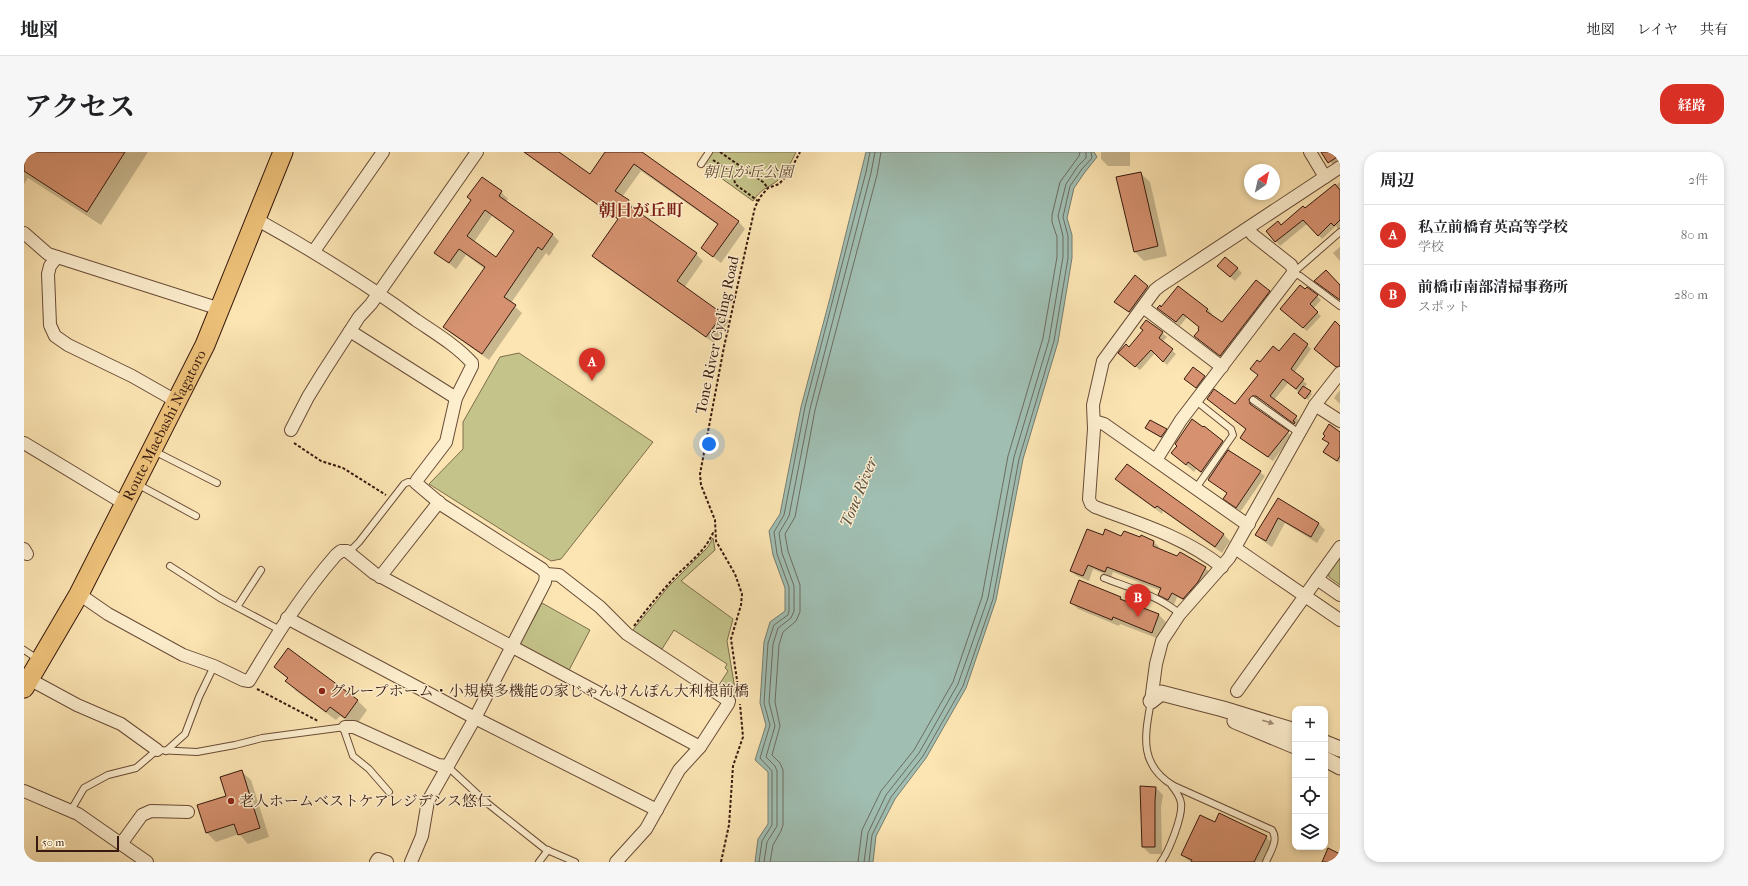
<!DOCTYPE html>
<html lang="ja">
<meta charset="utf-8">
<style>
body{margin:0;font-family:"IM FELL French Canon","Noto Serif JP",serif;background:#f6f6f6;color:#202124}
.controls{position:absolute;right:12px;bottom:12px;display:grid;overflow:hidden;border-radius:8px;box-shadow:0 2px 6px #0003}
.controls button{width:36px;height:36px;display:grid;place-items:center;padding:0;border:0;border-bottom:1px solid #e0e0e0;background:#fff;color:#202124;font:20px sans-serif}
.compass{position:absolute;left:1220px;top:12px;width:36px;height:36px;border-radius:50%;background:#fff;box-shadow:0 2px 6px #0003;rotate:34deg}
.scale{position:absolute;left:12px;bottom:10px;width:83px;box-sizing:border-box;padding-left:4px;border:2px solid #37190e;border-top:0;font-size:11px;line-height:14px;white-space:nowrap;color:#37190e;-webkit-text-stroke:3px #fdeece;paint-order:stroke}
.you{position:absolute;left:685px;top:292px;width:14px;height:14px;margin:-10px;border:3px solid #fff;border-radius:50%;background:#1a73e8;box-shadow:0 0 0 6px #1a73e833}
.badge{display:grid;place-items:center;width:26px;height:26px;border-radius:50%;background:#d93025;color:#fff;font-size:13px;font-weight:700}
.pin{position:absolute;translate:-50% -33px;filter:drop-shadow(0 1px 2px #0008)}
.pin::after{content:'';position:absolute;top:21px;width:14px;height:12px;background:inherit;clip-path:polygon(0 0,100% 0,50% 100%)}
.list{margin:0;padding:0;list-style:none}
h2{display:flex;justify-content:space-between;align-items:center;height:52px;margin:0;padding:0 16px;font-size:17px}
h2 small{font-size:13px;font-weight:400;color:#757577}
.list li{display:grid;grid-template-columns:26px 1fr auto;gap:12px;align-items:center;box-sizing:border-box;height:60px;padding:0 16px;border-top:1px solid #e0e0e0}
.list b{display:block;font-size:15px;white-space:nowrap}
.list p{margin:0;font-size:13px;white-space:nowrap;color:#757577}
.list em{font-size:13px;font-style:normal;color:#757577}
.icon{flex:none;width:22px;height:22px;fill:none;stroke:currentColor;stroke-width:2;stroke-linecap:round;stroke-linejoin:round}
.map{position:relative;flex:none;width:1316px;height:710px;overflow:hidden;border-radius:16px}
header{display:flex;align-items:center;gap:24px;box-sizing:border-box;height:56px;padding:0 20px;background:#fff;border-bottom:1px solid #e0e0e0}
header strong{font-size:19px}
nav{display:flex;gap:22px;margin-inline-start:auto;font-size:14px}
.intro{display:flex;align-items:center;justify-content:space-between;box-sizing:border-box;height:96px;padding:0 24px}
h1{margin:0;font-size:28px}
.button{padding:10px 18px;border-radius:16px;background:#d93025;color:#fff;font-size:14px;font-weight:700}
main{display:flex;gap:24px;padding:0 24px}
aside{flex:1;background:#fff;border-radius:16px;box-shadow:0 2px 6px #0003}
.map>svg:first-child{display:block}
</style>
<header>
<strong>地図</strong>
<nav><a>地図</a><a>レイヤ</a><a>共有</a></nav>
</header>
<div class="intro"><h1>アクセス</h1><a class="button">経路</a></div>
<main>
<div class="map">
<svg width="1316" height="710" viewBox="0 0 1316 710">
<rect width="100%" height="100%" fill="#fce5b3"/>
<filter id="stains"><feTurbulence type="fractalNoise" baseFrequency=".005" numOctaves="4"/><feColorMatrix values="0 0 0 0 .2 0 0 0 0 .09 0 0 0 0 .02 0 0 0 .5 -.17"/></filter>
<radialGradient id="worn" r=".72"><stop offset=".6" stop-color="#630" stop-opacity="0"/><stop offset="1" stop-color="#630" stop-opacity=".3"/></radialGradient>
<!-- green -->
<g fill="#c4c389" stroke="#7e6e4c">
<path d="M688 0H772C767 10 762 22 753 29 741 38 739 35 729 49L679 13Z"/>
<polygon points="495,201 629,290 537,407 527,409 405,332 439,297 439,270 476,205"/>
<polygon points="689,386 691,398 657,429 709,467 703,489 712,543 710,544 693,536 704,519 701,516 703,512 650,478 638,497 608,479 645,434 684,395"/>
<polygon points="1316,401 1316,433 1305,425 1304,418"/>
<polygon points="518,451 566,478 544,520 496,492"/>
</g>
<!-- water -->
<polygon fill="#a0beb2" stroke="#767c70" points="842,0 1070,0 1073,5 1061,20 1050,36 1043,66 1048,83 1048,106 1034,190 999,307 972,448 942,536 902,606 871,647 852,684 849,710 731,710 734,687 744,672 744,620 731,608 742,573 736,551 740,490 746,470 761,459 761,436 749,403 745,379 756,362 777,255 806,146"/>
<!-- shadow -->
<g fill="#0003" fill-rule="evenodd">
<polygon points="0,0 124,0 77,73 4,26 0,32"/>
<polygon points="499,0 533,0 566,24 583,0 617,0 715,70 721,77 697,111 678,96 694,73 617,19 598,45 612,56 610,58 672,102 679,109 660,136 698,162 705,169 690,191 576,111 569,104 594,68"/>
<polygon points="1077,0 1106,0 1106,14 1084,14 1077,7"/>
<polygon points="1299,0 1316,0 1316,10 1310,14"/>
<polygon points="1116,21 1126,30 1143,104 1120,109 1111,100"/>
<polygon points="1316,30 1316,76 1314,77 1312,74 1298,87 1284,71 1256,94 1243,79 1258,74"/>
<path d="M477 40 484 47 482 50 528 82 535 89 525 104 522 101 487 151 498 161 465 208 428 182 421 175 461 117 442 103 432 117 412 101ZM468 64 491 80 472 106 450 90Z"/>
<polygon points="1316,95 1316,109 1309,101"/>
<polygon points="1213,116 1218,121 1211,129 1198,118"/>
<polygon points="1111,125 1128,139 1110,164 1096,154"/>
<polygon points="1154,136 1184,157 1188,162 1187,163 1198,172 1245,140 1249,144 1201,208 1171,184 1176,178 1176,175 1163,165 1156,174 1134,156 1138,156"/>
<polygon points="1281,138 1293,144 1297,148 1289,157 1297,164 1283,179 1261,161"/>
<polygon points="1122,169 1143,185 1138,190 1152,202 1143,213 1131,201 1116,218 1100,205 1120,178"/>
<polygon points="1283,193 1287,197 1270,221 1283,232 1280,236 1288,242 1284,248 1264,231 1250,248 1276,269 1273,273 1274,275 1237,248 1232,247 1228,252 1230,255 1268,284 1249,309 1221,290 1223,278 1184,247 1211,254 1235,224 1228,217 1255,200"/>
<polygon points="1180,225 1185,229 1177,239 1166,231"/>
<polygon points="1316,238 1316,252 1310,246"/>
<polygon points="1123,276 1142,278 1146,282 1142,289 1127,280"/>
<polygon points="1316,281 1316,310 1315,311 1304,303 1306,292 1300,287"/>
<polygon points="1199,289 1206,297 1205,299 1241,324 1217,359 1205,351 1204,342 1172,317 1170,320 1148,301"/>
<polygon points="1103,313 1200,383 1206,389 1198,401 1139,359 1138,362 1099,334 1093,327"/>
<polygon points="1255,348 1295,372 1301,378 1293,391 1261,371 1248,395 1239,389 1232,383"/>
<polygon points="1117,384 1130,390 1135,395 1134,397 1181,416 1187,421 1165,451 1153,445 1150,453 1135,442 1137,439 1089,420 1087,425 1069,417 1065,429 1053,424 1047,419 1079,385 1116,387"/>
<polygon points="1056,429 1135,463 1142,470 1135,487 1096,472 1095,474 1054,457 1047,450"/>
<polygon points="264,498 334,549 343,558 331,575 316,564 312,568 272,539 263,529 264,527 251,515"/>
<polygon points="217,619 227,628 245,685 224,692 215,682 192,690 182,680"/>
<polygon points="1132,636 1139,643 1137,655 1138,702 1126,702 1119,695"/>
<polygon points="1192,671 1242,685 1249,692 1240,710 1165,709 1158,702"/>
</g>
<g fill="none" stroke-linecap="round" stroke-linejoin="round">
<!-- shore -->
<g stroke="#6c6c60" stroke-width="1">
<polyline points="735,710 738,689 748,673 748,619 736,606 746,573 740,551 744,491 750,473 764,463 765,459 765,435 753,402 750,380 760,363 781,255 842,20 846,0"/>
<polyline points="740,710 743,690 753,674 753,619 751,614 742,605 751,574 745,550 749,492 754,476 767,466 770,459 770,434 758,401 755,381 765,364 786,257 847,21 851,0"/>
<polyline points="746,710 749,693 757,679 759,673 759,618 756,611 748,603 756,574 751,550 755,493 759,480 772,469 776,460 776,433 764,399 761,382 771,365 791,258 853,23 857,0"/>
<polyline points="834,710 838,678 857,639 890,598 929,530 958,445 984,304 1019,186 1033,105 1033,85 1028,70 1028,63 1036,30 1055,4 1056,0"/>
<polyline points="840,710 844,681 862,643 895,601 934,532 964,446 990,305 1025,188 1039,105 1039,84 1034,64 1042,32 1054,14 1062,6 1062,0"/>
<polyline points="845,710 848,683 867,645 899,604 939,534 969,447 995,307 1030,189 1044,106 1044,84 1039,65 1046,34 1058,17 1068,6 1067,0"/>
</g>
</g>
<!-- building -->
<g fill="#d69270" stroke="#37190e" fill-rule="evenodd">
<polygon points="0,0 101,0 63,60 0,19"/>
<polygon points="500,0 535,0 566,22 581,0 618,0 715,69 689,105 677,96 694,72 610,12 591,39 605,48 603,52 673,101 653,129 699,162 682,185 568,104 594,67"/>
<polygon points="1297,0 1316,0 1316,3 1304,11"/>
<polygon points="1117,20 1134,94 1110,100 1092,25"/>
<path d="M458 25 478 39 475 44 529 82 518 98 514 95 480 145 492 153 458 202 419 175 461 115 435 97 425 111 410 101 447 48 443 45ZM461 58 490 79 472 105 443 84Z"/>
<polygon points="1311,32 1316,38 1316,68 1310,74 1307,71 1294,84 1279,68 1251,90 1242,79 1254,69 1257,73 1279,54 1281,56"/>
<polygon points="1201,105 1214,116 1206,125 1193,114"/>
<polygon points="1302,118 1316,133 1316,148 1290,129"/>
<polygon points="1111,123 1124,134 1105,160 1090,150"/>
<polygon points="1232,128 1246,139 1196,204 1170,184 1175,178 1174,177 1175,175 1159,162 1152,170 1133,156 1136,153 1137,155 1154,134 1184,157 1182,159 1198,170"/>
<polygon points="1276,133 1281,137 1283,135 1294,143 1286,152 1294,160 1279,176 1256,157"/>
<polygon points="1122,168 1139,180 1135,186 1149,197 1139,210 1127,198 1111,215 1094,201 1102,192 1105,195 1119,178 1116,176"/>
<polygon points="1311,169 1316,174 1316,214 1312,215 1290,197"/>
<polygon points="1270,181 1284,192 1267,217 1280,227 1272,237 1259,227 1246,244 1273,264 1269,269 1271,270 1270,272 1232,244 1228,244 1225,247 1226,252 1265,279 1244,305 1216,286 1222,277 1183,247 1190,237 1211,252 1234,223 1226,217 1233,208 1236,210 1249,194 1255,199"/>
<polygon points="1169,215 1181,224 1172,236 1160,227"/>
<polygon points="1279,234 1287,239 1281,247 1274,241"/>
<polygon points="1168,267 1179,275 1180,274 1199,289 1177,320 1164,310 1162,313 1147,301 1153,294 1151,292"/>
<polygon points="1126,268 1143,277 1137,285 1121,276"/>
<polygon points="1305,272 1316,280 1316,304 1313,309 1299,300 1305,291 1298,287 1301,284 1299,282"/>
<polygon points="1204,298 1237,319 1212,356 1199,347 1203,341 1184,328"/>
<polygon points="1103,312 1200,382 1191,395 1133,354 1131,356 1091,327"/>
<polygon points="1254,346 1295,371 1287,385 1254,366 1242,389 1231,383"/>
<polygon points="1063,377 1079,383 1081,377 1097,384 1100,379 1116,385 1117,383 1130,389 1129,394 1153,404 1156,400 1182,415 1174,430 1159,447 1148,441 1144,448 1134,443 1137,436 1083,415 1081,420 1064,413 1059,424 1046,419"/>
<polygon points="1055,428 1097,445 1096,447 1135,462 1128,481 1089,465 1088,468 1046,451"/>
<polygon points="264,496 334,548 321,566 306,555 302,560 261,529 264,526 250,515"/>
<polygon points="218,618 236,676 214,683 210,672 182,681 173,653 202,644 196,625"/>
<polygon points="1116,634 1132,635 1131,648 1131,695 1118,695"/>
<polygon points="1195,661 1243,684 1230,710 1167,710 1168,708 1157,703 1176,663 1191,670"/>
<polygon points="1304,696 1316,702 1316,710 1298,710"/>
</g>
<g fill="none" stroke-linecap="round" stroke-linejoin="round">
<defs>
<g id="service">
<polyline points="677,12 685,0"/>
<polyline points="1316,80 1269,121 1276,124 1316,154"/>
<polyline points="1229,248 1275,281"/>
<polyline points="130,299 193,331"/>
<polyline points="113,332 172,364"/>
<polyline points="1172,336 1209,283 1207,277 1172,249"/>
<polyline points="325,400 335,390 380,332 384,330 392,331"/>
<polyline points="146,414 196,446 256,478"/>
<path d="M1080 426C1106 436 1135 444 1156 462"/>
<polyline points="213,455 237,418"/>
<polyline points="0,498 15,508"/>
<path d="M1127 549C1121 583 1114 613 1150 634L1248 678C1255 688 1246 700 1242 710"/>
<polyline points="142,599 161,582 175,545 190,514"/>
<polyline points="423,614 463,651 521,697 551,710"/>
<polyline points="46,660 60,636 84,623 112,616 133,598 173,600 211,593 238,586 321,575 320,578 329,604 345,617 365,640"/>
<polyline points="515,710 524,698"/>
<path d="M1137 710C1145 699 1159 664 1157 651 1156 644 1152 639 1148 634"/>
</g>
<g id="minor">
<polyline points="1286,0 1301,25"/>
<path d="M232 67C288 98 341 131 392 168 411 181 433 194 448 211V214L432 246 422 290 393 328 392 331 418 353 518 417 522 422 521 430 451 566 404 649 398 684 387 710"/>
<polyline points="0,81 24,102 196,157"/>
<polyline points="290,99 359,0"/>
<polyline points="33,105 26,114 24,122 26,173 31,184 44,193 108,224 152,249"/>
<polyline points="1119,155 1198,215"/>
<polyline points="326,179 432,246"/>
<polyline points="1291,253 1316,269"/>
<polyline points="1070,269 1080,272 1221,371 1225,372"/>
<polyline points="267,278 284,245 300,219 335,165 347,152 453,0"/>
<polyline points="0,291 101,352"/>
<polyline points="1132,308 1157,268 1269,121 1269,117 1267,113 1229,83 1224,77"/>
<polyline points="1316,395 1293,427 1316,443"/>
<polyline points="1211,396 1316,468"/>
<polyline points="0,397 3,402"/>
<path d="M1198 415C1161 385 1114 371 1071 355L1067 352 1065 347 1070 277 1069 253 1079 209 1131 138 1136 134 1316 15"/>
<polyline points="522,422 535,423 576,455 603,482 705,549 704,552 676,595 655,618 622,677 592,710"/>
<polyline points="356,425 415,350"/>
<path d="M55 442 84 462 159 503 190 514 219 528 225 529C251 485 278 442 312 403L317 399H323L350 421 676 595"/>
<polyline points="263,466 451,566 633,658"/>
<polyline points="5,527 53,553 97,572 133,598"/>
<polyline points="1213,539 1293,427"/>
<polyline points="1127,549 1132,512 1138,489 1155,463 1205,406 1291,253 1316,221"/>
<polyline points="321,575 330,575 414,613 423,614"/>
<polyline points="0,639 54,662 123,710"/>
<polyline points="97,692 118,663 127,659 164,660"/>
<polyline points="352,710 354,707 363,710"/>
</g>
<g id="tertiary">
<polyline points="1127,549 1137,541 1199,557 1271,579"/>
<polyline points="1211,569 1271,594"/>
<polyline points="1301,591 1316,597"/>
<polyline points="1301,607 1316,615"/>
</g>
<g id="primary">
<path id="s1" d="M0 536 55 442 181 193 259 0"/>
</g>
</defs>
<!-- service casing -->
<use href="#service" stroke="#684c37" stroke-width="8"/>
<!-- minor casing -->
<use href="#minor" stroke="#684c37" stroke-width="14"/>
<!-- tertiary casing -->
<use href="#tertiary" stroke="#684c37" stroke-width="17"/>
<!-- primary casing -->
<use href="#primary" stroke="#37190e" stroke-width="21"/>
<!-- path -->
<g stroke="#37190e" stroke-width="2" stroke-dasharray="3 2" stroke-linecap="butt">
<polyline points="696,0 739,30 744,36"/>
<path d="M689 8C698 14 710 20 711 32L734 49"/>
<polyline points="270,291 297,309 319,316 362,343"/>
<path d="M610 474C623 457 636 441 650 426 664 411 680 401 689 381H691"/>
<polyline points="233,537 294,569"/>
<polyline points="715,542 707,487 717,453 718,442 711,422 692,389 691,368 677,333 676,322 700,195 731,55 737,44 744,36 755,32 765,21 776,0"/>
<polyline points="697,710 705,673 709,614 719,585 716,552"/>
</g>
<!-- service -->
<use href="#service" stroke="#fdeece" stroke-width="6"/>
<!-- minor -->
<use href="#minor" stroke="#fdeece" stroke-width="12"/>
<!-- tertiary -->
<use href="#tertiary" stroke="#fdeece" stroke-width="15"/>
<!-- primary -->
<use href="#primary" stroke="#eec27a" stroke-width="19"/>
</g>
<!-- one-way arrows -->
<defs><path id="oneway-solid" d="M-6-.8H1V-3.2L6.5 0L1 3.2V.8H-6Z"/></defs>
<use fill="#a48e78" href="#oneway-solid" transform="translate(1244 570) rotate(17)"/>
<!-- markers -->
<g fill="#8f2418" stroke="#fdeece" stroke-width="1.5">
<circle cx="298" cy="539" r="4"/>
<circle cx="207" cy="649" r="4"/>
</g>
<g text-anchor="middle" stroke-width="3" stroke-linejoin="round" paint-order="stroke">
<!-- park labels -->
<g font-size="15" font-style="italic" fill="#614c33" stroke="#fdeece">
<text x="724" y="25">朝日が丘公園</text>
</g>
<!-- street labels -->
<g font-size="15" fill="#37190e" stroke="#fdeece">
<text transform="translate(693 183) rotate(-78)" y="5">Tone River Cycling Road</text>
<text dy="5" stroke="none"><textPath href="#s1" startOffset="298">Route Maebashi Nagatoro</textPath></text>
</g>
<!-- poi labels -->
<g font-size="15" fill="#37190e" stroke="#fdeece" text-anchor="start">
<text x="306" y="544">グループホーム・小規模多機能の家じゃんけんぽん大利根前橋</text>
<text x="215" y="654">老人ホームベストケアレジデンス悠仁</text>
</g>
<!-- water labels -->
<g font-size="16" font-style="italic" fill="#5c5347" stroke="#fdeece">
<text transform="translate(834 340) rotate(-68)" y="6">Tone River</text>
</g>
<!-- quarter labels -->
<g font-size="17" font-weight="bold" fill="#7a1f14" stroke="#fdeece">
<text x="617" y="64">朝日が丘町</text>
</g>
</g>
<rect width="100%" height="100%" filter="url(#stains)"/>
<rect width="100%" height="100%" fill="url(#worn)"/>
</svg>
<div class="controls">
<button>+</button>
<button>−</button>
<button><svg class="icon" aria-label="locate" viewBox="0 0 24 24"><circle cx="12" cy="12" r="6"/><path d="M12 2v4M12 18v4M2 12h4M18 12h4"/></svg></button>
<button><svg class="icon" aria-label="layers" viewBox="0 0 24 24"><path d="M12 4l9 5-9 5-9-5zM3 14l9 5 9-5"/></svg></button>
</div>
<svg class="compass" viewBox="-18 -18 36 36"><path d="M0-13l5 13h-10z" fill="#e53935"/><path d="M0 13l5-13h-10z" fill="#757577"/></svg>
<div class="scale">50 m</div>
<div class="you"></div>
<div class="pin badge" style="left:568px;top:229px">A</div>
<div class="pin badge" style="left:1114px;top:465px">B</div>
</div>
<aside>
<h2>周辺<small>2件</small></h2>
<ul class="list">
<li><span class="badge">A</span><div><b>私立前橋育英高等学校</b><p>学校</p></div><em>80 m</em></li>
<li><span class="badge">B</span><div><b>前橋市南部清掃事務所</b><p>スポット</p></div><em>280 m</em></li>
</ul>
</aside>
</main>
